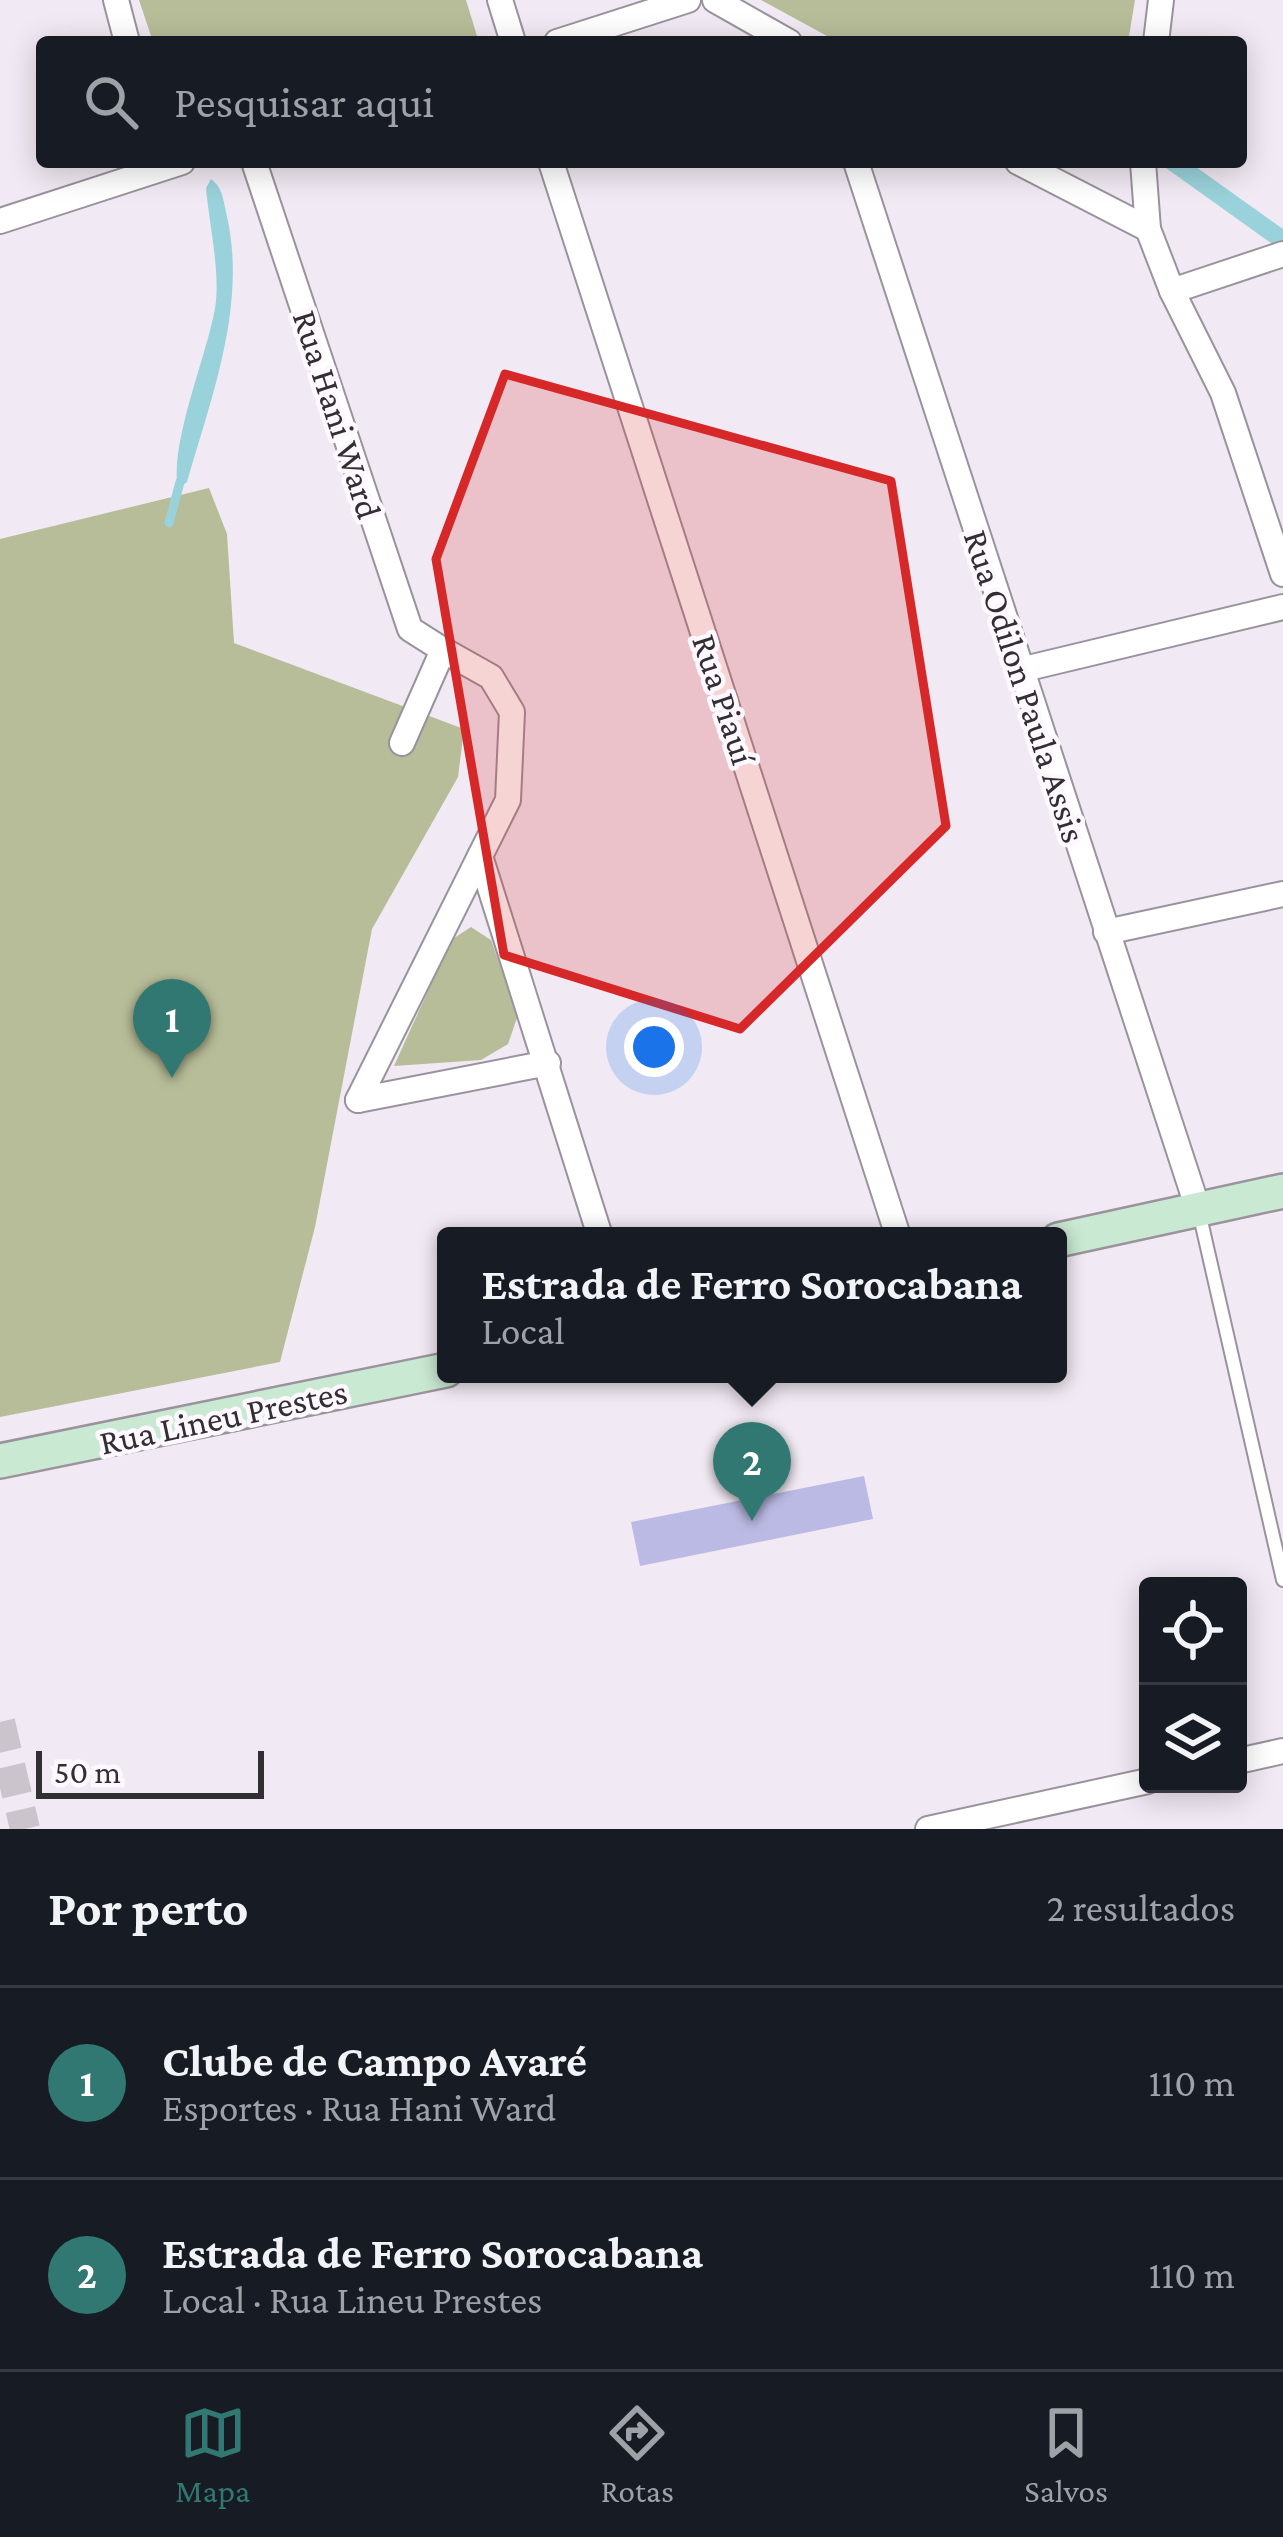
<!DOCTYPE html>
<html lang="pt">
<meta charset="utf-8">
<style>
body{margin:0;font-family:"Crimson Pro",serif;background:#20242c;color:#f1f3f6}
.controls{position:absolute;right:36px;bottom:36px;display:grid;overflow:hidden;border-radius:12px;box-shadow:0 6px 30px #0003}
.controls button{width:108px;height:108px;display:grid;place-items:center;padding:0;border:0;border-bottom:3px solid #363941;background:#171b24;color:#f1f3f6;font:60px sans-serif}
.scale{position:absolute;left:36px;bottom:30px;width:228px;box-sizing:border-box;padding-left:12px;border:6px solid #322f32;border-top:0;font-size:33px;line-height:42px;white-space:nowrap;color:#322f32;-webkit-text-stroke:9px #fdf8fe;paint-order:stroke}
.you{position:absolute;left:654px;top:1047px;width:42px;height:42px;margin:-30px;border:9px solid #fff;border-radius:50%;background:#1a73e8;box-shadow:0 0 0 18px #1a73e833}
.badge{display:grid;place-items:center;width:78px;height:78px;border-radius:50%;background:#307871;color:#fff;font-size:39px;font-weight:700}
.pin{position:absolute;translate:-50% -99px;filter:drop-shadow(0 3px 6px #0008)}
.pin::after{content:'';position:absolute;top:63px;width:42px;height:36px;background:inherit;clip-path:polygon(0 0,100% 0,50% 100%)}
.popup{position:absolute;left:437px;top:1227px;width:630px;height:156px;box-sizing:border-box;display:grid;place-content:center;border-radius:12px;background:#171b24;filter:drop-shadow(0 3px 9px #0005);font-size:39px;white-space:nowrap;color:#9ea1a6}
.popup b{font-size:45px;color:#f1f3f6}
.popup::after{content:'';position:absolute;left:50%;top:100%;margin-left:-24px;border:24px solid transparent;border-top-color:#171b24}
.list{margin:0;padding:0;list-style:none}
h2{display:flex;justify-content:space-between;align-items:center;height:156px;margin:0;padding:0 48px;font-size:51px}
h2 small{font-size:39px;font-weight:400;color:#9ea1a6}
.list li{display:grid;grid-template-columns:78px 1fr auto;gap:36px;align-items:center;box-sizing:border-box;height:192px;padding:0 48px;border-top:3px solid #363941}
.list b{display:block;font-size:45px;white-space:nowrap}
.list p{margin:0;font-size:39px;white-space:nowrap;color:#9ea1a6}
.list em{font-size:39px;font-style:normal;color:#9ea1a6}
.icon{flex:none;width:66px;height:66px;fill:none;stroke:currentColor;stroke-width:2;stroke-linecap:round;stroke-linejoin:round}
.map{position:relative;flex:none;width:1283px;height:1829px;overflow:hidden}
.search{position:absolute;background:#171b24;box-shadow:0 6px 30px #0003;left:36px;right:36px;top:36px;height:132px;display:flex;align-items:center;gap:30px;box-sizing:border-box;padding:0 42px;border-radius:12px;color:#9ea1a6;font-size:45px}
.sheet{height:540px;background:#171b24}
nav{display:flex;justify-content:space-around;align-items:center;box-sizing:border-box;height:168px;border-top:3px solid #363941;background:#171b24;font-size:33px;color:#9ea1a6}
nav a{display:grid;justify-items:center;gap:6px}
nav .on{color:#307871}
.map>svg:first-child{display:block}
</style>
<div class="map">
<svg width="1283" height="1829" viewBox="0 0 1283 1829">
<rect width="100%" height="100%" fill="#f1e9f3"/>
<!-- green -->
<g fill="#b7bd98">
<polygon points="139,0 466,0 477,36 457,42 153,42"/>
<polygon points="761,0 1135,0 1128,42 838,42"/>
<polygon points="209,488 227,534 234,643 464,729 458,777 372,929 315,1227 280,1362 0,1417 0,539"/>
<polygon points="471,927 491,940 518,1015 508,1044 481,1060 394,1066 451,940"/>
</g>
<!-- water -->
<g fill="#99d2da">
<polygon points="1189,162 1283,229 1283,242 1278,248 1159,163"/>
<path d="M211 179C222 187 223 198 226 212 248 303 212 395 187 482L178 489C169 444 207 356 215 308 221 275 209 223 206 188Z"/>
</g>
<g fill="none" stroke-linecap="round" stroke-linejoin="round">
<!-- stream -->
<polyline stroke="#99d2da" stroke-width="9" points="169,523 180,482"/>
</g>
<!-- building -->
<polygon fill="#bbbae4" points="864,1476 873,1519 640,1566 631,1522"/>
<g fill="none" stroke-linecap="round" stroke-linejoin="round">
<!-- tertiary-tunnel -->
<polyline stroke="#cbc4cc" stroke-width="30" stroke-dasharray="30 15" stroke-linecap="butt" points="0,1722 25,1829"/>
<defs>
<polyline id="service" points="1199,1212 1283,1580"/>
<g id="minor">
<polyline points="116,0 127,42"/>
<polyline points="500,0 513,42"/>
<polyline points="715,0 789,42"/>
<polyline points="557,42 688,0"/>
<polyline points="1156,42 1161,0"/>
<polyline points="254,162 410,629 443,650 402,743"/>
<polyline points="551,162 898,1236"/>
<polyline points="856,162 1198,1209"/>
<polyline points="1018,162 1148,229"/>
<polyline points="1143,162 1148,229 1172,291 1223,393 1283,574"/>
<polyline points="0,221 182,162"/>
<polyline points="1172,291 1283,254"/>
<polyline points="1020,670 1283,607"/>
<polyline points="480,856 600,1236"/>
<polyline points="1106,932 1283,894"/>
<polyline points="358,1100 508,800 512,712 491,677 443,650"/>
<polyline points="358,1100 548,1063"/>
<polyline points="1238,1761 1283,1751"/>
<polyline points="928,1829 1148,1781"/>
</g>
<g id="secondary">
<polyline points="1058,1240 1283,1191"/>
<polyline points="0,1461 446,1370"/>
</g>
</defs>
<!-- service casing -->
<use href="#service" stroke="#9a929c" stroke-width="16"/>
<!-- minor casing -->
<use href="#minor" stroke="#9a929c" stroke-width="28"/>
<!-- secondary casing -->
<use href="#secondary" stroke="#9a929c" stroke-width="38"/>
<!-- service -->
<use href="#service" stroke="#fff" stroke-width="12"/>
<!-- minor -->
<use href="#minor" stroke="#fff" stroke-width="24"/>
<!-- secondary -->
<use href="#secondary" stroke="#c9e9d2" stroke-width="33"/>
</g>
<!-- marked area -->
<path fill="#d62828" fill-opacity="0.2" stroke="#d62828" stroke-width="9" stroke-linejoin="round" d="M505 374 891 481 946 826 740 1029 504 955 436 559Z"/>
<g text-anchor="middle" stroke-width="9" stroke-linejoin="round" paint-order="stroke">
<!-- street labels -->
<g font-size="36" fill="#322f32" stroke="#fdf8fe">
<text transform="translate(338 414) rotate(72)" y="13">Rua Hani Ward</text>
<text transform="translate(1026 686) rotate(72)" y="13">Rua Odilon Paula Assis</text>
<text transform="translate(725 699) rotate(72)" y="13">Rua Piauí</text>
<text transform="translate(223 1416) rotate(-12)" y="13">Rua Lineu Prestes</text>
</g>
</g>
</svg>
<div class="controls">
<button><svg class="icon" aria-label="locate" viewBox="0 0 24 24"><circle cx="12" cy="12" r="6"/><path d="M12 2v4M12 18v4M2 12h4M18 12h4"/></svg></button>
<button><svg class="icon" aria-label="layers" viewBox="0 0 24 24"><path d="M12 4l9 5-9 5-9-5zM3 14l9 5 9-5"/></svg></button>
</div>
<div class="scale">50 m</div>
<div class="you"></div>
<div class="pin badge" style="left:172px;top:1078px">1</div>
<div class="pin badge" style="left:752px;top:1521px">2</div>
<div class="popup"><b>Estrada de Ferro Sorocabana</b>Local</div>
<div class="search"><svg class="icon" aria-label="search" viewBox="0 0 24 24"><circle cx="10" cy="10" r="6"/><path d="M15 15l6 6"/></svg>Pesquisar aqui</div>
</div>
<section class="sheet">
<h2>Por perto<small>2 resultados</small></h2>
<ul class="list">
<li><span class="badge">1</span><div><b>Clube de Campo Avaré</b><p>Esportes · Rua Hani Ward</p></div><em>110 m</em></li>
<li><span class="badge">2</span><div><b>Estrada de Ferro Sorocabana</b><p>Local · Rua Lineu Prestes</p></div><em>110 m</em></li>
</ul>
</section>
<nav>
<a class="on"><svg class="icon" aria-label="map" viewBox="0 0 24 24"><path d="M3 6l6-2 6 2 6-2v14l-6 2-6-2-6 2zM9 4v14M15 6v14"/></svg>Mapa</a>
<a><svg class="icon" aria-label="directions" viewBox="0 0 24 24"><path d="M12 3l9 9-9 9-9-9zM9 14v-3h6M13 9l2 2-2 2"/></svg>Rotas</a>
<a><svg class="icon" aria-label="saved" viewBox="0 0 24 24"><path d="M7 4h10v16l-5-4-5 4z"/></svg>Salvos</a>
</nav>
